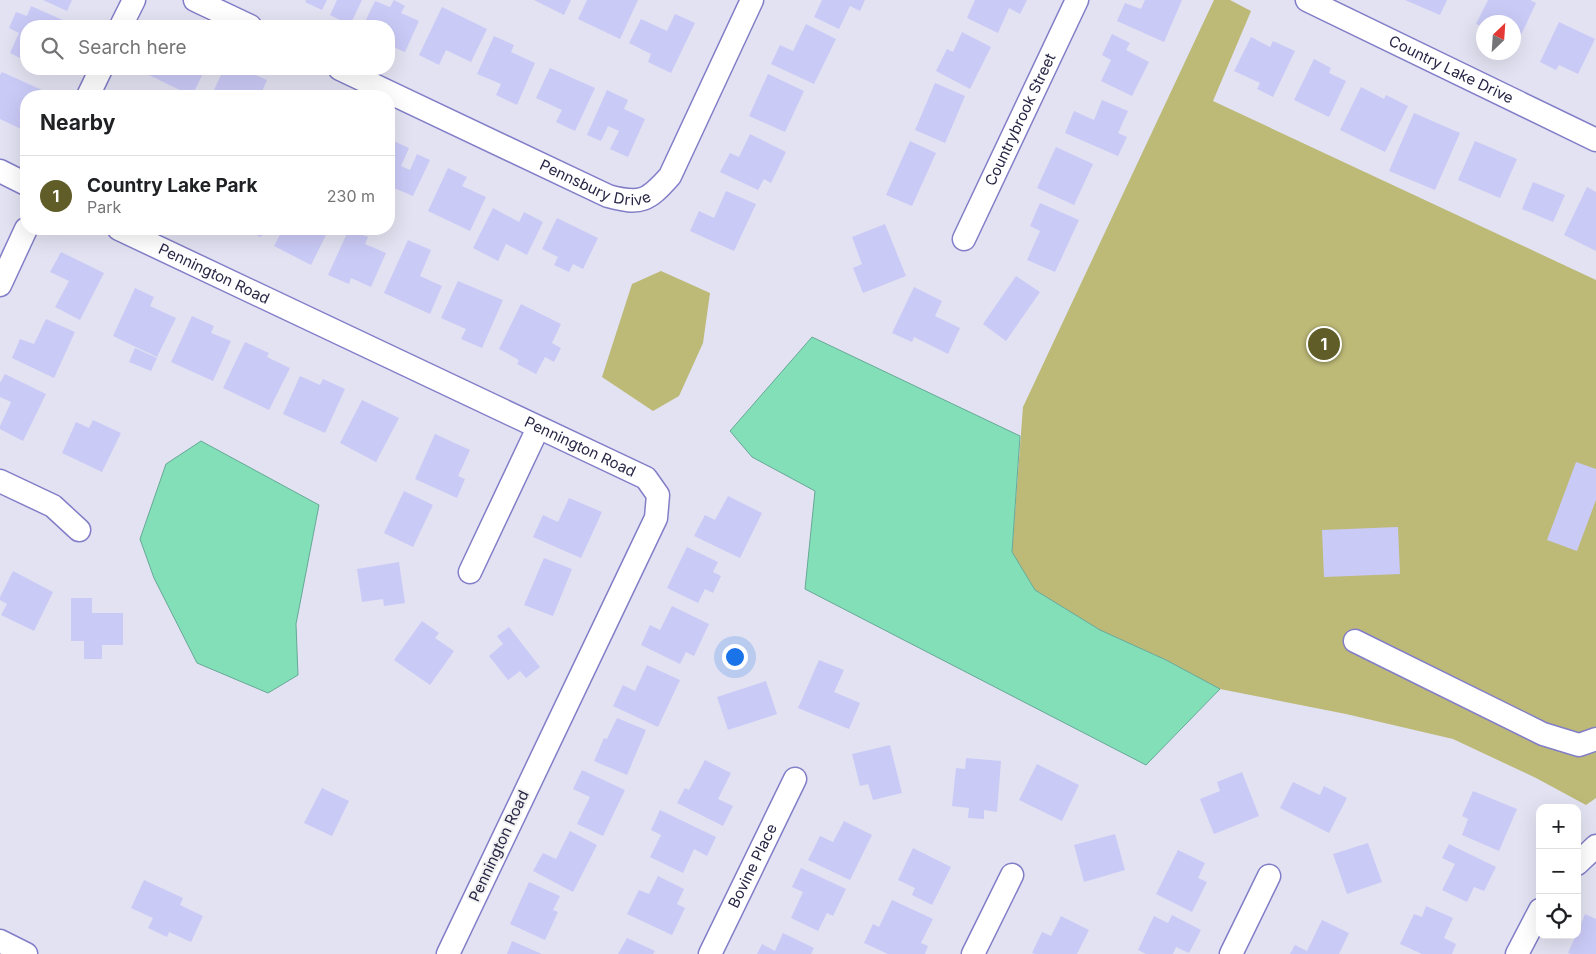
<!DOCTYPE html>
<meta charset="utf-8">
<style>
body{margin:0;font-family:Inter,sans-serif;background:#f2f2f2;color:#202124}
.controls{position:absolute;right:15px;bottom:15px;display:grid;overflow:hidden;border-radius:10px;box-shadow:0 5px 20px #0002}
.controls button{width:45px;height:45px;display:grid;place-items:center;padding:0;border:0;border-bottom:1px solid #e0e0e0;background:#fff;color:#202124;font:25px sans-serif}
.compass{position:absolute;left:1476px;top:15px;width:45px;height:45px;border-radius:50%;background:#fff;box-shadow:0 5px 20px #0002;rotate:25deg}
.you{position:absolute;left:734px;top:656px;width:18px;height:18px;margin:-12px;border:4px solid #fff;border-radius:50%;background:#1a73e8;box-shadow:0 0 0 8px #1a73e833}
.badge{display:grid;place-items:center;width:32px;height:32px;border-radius:50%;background:#605d29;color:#fff;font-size:16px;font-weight:700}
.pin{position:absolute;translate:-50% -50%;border:2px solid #fff;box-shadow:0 1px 5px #0006}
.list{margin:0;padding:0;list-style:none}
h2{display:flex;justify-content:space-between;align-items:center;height:65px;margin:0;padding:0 20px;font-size:21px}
h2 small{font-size:16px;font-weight:400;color:#757577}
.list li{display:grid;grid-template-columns:32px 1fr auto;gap:15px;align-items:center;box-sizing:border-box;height:80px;padding:0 20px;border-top:1px solid #e0e0e0}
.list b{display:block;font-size:19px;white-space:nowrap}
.list p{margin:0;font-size:16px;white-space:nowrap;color:#757577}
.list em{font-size:16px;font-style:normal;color:#757577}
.icon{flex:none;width:28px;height:28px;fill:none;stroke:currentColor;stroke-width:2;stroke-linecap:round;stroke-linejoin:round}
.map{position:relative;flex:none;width:1596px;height:954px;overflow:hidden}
.search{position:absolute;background:#fff;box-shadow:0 5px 20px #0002;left:20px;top:20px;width:375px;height:55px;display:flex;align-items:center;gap:12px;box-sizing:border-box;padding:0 18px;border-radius:20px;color:#757577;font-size:19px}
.panel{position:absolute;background:#fff;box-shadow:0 5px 20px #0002;left:20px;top:90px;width:375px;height:145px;border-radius:20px}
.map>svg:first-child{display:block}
</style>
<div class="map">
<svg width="1596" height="954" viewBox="0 0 1596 954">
<rect width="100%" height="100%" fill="#e2e2f2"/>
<!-- green -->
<g fill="#bdb977">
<polygon points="1214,0 1230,0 1251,11 1213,101 1596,280 1596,798 1586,805 1536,778 1453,739 1346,714 1220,689 1166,660 1100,630 1035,590 1012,552 1023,407"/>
<polygon points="661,271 710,293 703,343 679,396 653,411 602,377 632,284"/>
</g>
<!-- water -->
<g fill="#82dfb8" stroke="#67a896">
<polygon points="812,337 1020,436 1012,552 1035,590 1100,630 1166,660 1220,689 1146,765 805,589 815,491 752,457 730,431"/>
<polygon points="201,441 319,505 296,624 298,675 268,693 197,663 154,578 140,539 166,464"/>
</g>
<!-- building -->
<g fill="#cacaf7">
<polygon points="43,0 72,0 67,11"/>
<polygon points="306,0 327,0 322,10 305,2"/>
<polygon points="337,0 362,0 350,25 330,15"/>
<polygon points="394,0 405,6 401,13 419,21 405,52 389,45 389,26 363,26 375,1 390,7"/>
<polygon points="534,0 571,0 564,15"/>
<polygon points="587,0 638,0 620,39 578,19"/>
<polygon points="822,0 865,0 860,11 850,6 839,29 814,17"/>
<polygon points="975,0 1027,0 1020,14 1009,8 998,33 967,18"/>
<polygon points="1145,0 1182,0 1164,42 1117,21 1125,3 1141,9"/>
<polygon points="1405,0 1447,0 1440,15"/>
<polygon points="1488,0 1530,0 1536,3 1514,50 1514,22 1484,22 1484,27 1476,24"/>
<polygon points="31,6 74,25 74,26 26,26 26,61 10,53 19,33 9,28 16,12 27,16"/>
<polygon points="442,7 487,29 471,62 446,50 439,65 419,55"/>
<polygon points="675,14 695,23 671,73 648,62 651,54 629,43 641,19 667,31"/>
<polygon points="1559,22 1595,39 1578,74 1559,65 1556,70 1540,62"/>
<polygon points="806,24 836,39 814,84 771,64 780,45 793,51"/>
<polygon points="962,32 991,47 970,89 936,71 947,49 953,52"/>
<polygon points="1112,34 1130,43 1126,50 1149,62 1132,96 1101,81 1111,60 1102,55"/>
<polygon points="494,36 514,45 511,52 535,63 517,105 496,95 501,84 477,74"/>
<polygon points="1251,37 1270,47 1273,41 1295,51 1273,97 1257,89 1260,83 1234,71"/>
<polygon points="1314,59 1331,68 1329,73 1346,81 1329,117 1294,100"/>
<polygon points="550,68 595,88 575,131 556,122 562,110 536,98"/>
<polygon points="147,69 205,69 192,96 145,73"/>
<polygon points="224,69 242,69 267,80 260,96 211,96"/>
<polygon points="2,72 42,90 39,96 26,96 26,124 23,130 0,119 0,75"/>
<polygon points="768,74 804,91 785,132 749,116"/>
<polygon points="935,83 965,96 945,143 915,130"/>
<polygon points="1361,87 1384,99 1386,95 1408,106 1385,152 1340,130"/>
<polygon points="607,90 628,100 624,109 645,119 628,157 610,149 619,131 608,126 601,141 587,135"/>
<polygon points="1102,100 1128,111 1118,133 1127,137 1118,156 1065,133 1074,111 1094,120"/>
<polygon points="1414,113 1460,133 1435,190 1389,171"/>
<polygon points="750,134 786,152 771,183 764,179 758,190 720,172 730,153 739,157"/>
<polygon points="389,139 409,148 401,166 410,170 417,154 430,160 413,196 389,186"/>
<polygon points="910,141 936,153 912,206 886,195"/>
<polygon points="1475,141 1517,159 1500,198 1458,180"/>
<polygon points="1056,147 1093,164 1074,205 1037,188"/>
<polygon points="448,168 467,177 462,186 486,197 470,231 428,211"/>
<polygon points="1533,182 1565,195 1553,222 1522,209"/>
<polygon points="1587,187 1596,192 1596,251 1564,235"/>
<polygon points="726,191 756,204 734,251 690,231 699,211 714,218"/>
<polygon points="1040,203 1079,220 1055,272 1027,260 1040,231 1030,226"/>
<polygon points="493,208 519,222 524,212 543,222 527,255 506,244 498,261 473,248"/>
<polygon points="557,218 598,238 583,269 573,264 569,272 554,265 558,257 542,249"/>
<polygon points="885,224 906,276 863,293 853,268 862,264 852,237"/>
<polygon points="243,229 265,229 261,237"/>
<polygon points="283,229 288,232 290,229 329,229 311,265 274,246"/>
<polygon points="349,229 368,237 365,244 386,253 371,287 351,278 349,284 328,275"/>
<polygon points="408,240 431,250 420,276 442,286 430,314 384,293"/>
<polygon points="61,252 104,273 80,320 55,307 69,281 50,272"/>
<polygon points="1016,276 1040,292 1006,341 983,324"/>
<polygon points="458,281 503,300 482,348 461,339 466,329 441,318"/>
<polygon points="914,287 942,301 935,316 960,328 948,354 914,337 912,342 892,333"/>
<polygon points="135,288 154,297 150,306 176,318 157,357 113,336"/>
<polygon points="521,304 561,324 552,343 561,348 554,362 545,357 536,374 517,364 519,360 499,349"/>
<polygon points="192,316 214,326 211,333 231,341 213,381 171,362"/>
<polygon points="46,319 75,332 54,378 12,358 20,339 34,344"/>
<polygon points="245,342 269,353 267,357 290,368 269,410 223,388"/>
<polygon points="135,348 157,358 151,371 129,362"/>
<polygon points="5,374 46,394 23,441 0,429 0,426 11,402 0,397 0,383"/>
<polygon points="300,376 320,385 323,379 345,389 325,433 283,414"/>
<polygon points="362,400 399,418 376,462 340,443"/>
<polygon points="93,420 121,433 102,472 62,453 76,422 89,428"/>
<polygon points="435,434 470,450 458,476 465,479 457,498 415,479"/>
<polygon points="1576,462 1596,469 1596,500 1577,551 1547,540"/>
<polygon points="404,491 433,505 413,547 384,533"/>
<polygon points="728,496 762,513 740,558 694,536 705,515 715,520"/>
<polygon points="569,498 602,512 581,558 533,537 543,515 558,522"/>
<polygon points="1398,527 1400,574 1324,577 1322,530"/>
<polygon points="687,547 718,562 713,572 721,576 713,593 705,589 698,603 667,588"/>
<polygon points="544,558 572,569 553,616 524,605"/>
<polygon points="399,562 405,603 384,606 383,599 362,602 357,569"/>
<polygon points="13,571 53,592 34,631 1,615 7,604 0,600 0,597"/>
<polygon points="71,598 92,598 92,613 123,613 123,645 102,645 102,659 84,659 84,641 71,641"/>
<polygon points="672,606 709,624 694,656 686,652 680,664 641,645 650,625 660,630"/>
<polygon points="422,621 439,633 435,638 454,651 430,685 394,660"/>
<polygon points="509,627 540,667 526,678 520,671 508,680 489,656 503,644 497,636"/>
<polygon points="819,660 844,670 834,692 860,703 849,729 798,708"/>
<polygon points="647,665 680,680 658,727 613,706 623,685 635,691"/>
<polygon points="766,681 777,714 728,730 717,697"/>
<polygon points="617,718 646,730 627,775 594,761 604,738 607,739"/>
<polygon points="890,745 902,793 873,800 868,784 860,786 852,754"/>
<polygon points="966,758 1001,761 997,812 984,810 984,819 968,818 969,808 952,806 956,768 965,769"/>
<polygon points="705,760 731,773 718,799 733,806 723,826 677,803 685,788 689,790"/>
<polygon points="1037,764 1079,785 1062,821 1019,800"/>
<polygon points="582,770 625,790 603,836 577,824 590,797 573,789"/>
<polygon points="1242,772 1259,816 1214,834 1200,799 1220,791 1217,782"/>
<polygon points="1293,782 1320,795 1324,786 1347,798 1329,833 1280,808"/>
<polygon points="322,788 349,801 332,836 304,823"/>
<polygon points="1473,791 1517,809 1499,851 1462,835 1468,819 1462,816"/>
<polygon points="660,810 716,837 707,856 694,849 683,873 650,857 661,835 651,830"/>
<polygon points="844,821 872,835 850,880 808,860 820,836 833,842"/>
<polygon points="570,831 597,845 573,892 533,871 543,853 556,859"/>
<polygon points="1115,834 1125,870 1084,882 1074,845"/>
<polygon points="1368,843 1382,882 1347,894 1333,854"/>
<polygon points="1449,844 1496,867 1484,891 1474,887 1467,902 1442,890 1455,864 1442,858"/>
<polygon points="913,848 951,867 932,905 912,895 915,888 898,880"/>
<polygon points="1178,850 1205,863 1198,878 1207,882 1192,912 1156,894"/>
<polygon points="801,868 846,889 833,916 827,913 818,931 791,918 803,892 792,887"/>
<polygon points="658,876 684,889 677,904 685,908 672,935 627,914 639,890 649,894"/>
<polygon points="144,880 183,898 180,905 203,916 191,942 169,932 167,937 148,928 153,918 131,908"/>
<polygon points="529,882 560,896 553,910 558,912 545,940 510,924"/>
<polygon points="892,900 933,919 921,943 928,946 925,954 888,954 864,943 873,924 879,927"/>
<polygon points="1426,906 1453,918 1444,938 1456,944 1452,954 1422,954 1400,944 1414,914 1422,917"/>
<polygon points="1585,914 1596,919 1596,954 1571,954 1568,953 1576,935 1577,935"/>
<polygon points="1172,915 1201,930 1189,953 1176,947 1173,954 1146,954 1138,950 1154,916 1168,923"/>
<polygon points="1061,916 1089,930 1077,954 1035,954 1032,953 1042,932 1051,936"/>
<polygon points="1322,920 1349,933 1339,954 1290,954 1295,945 1307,951"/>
<polygon points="783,933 814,948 811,954 757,954 762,944 775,951"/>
<polygon points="627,938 655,951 653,954 618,954"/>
<polygon points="512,941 542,954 507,954"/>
</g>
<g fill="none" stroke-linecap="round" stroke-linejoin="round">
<defs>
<g id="minor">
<polyline points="195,0 250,26"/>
<path id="s1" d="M1307 0 1596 140"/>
<polyline points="121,26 134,0"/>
<path id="s2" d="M340 69 608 196C641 205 648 201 670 176L752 0"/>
<polyline points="88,96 101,69"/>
<polyline points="0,171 26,184"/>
<path id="s3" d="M119 229 646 478 658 495 656 518 448 954"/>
<path id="s4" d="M964 239 1077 0"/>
<polyline points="0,285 26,229"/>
<polyline points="0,481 53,506 79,530"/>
<polyline points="470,572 538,428"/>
<polyline points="1355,641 1543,734 1579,745 1596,739"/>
<polyline points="1577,864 1596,846"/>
<polyline points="0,941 26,954"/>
<path id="s5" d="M710 954 795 779"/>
<polyline points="973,954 1012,875"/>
<polyline points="1231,954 1269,876"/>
<polyline points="1517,954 1540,910"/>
</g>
</defs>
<!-- minor casing -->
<use href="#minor" stroke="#827ec8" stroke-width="25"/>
<!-- minor -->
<use href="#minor" stroke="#fff" stroke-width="22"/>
</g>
<g text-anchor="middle" stroke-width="4" stroke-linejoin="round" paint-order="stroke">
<!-- street labels -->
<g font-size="15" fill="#282645" stroke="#f1f1f1">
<text dy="5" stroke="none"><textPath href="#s1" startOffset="160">Country Lake Drive</textPath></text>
<text dy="5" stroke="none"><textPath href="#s4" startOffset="132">Countrybrook Street</textPath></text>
<text dy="5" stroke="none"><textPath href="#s2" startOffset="281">Pennsbury Drive</textPath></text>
<text dy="5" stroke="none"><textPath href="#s3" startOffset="105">Pennington Road</textPath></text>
<text dy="5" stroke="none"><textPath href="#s3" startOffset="510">Pennington Road</textPath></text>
<text transform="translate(499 846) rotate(-65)" y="5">Pennington Road</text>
<text dy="5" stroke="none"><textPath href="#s5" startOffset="98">Bovine Place</textPath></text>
</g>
</g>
</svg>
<div class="controls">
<button>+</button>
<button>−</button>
<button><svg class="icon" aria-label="locate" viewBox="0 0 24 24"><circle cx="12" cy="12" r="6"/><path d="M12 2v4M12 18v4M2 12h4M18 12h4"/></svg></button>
</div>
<svg class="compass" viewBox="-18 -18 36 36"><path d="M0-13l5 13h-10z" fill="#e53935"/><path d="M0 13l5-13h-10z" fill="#757577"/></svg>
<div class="you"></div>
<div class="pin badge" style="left:1324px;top:344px">1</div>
<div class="search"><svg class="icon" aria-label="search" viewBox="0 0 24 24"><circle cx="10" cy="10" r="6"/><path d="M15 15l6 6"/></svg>Search here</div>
<section class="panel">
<h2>Nearby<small></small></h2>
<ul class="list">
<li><span class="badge">1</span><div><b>Country Lake Park</b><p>Park</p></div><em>230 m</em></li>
</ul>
</section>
</div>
